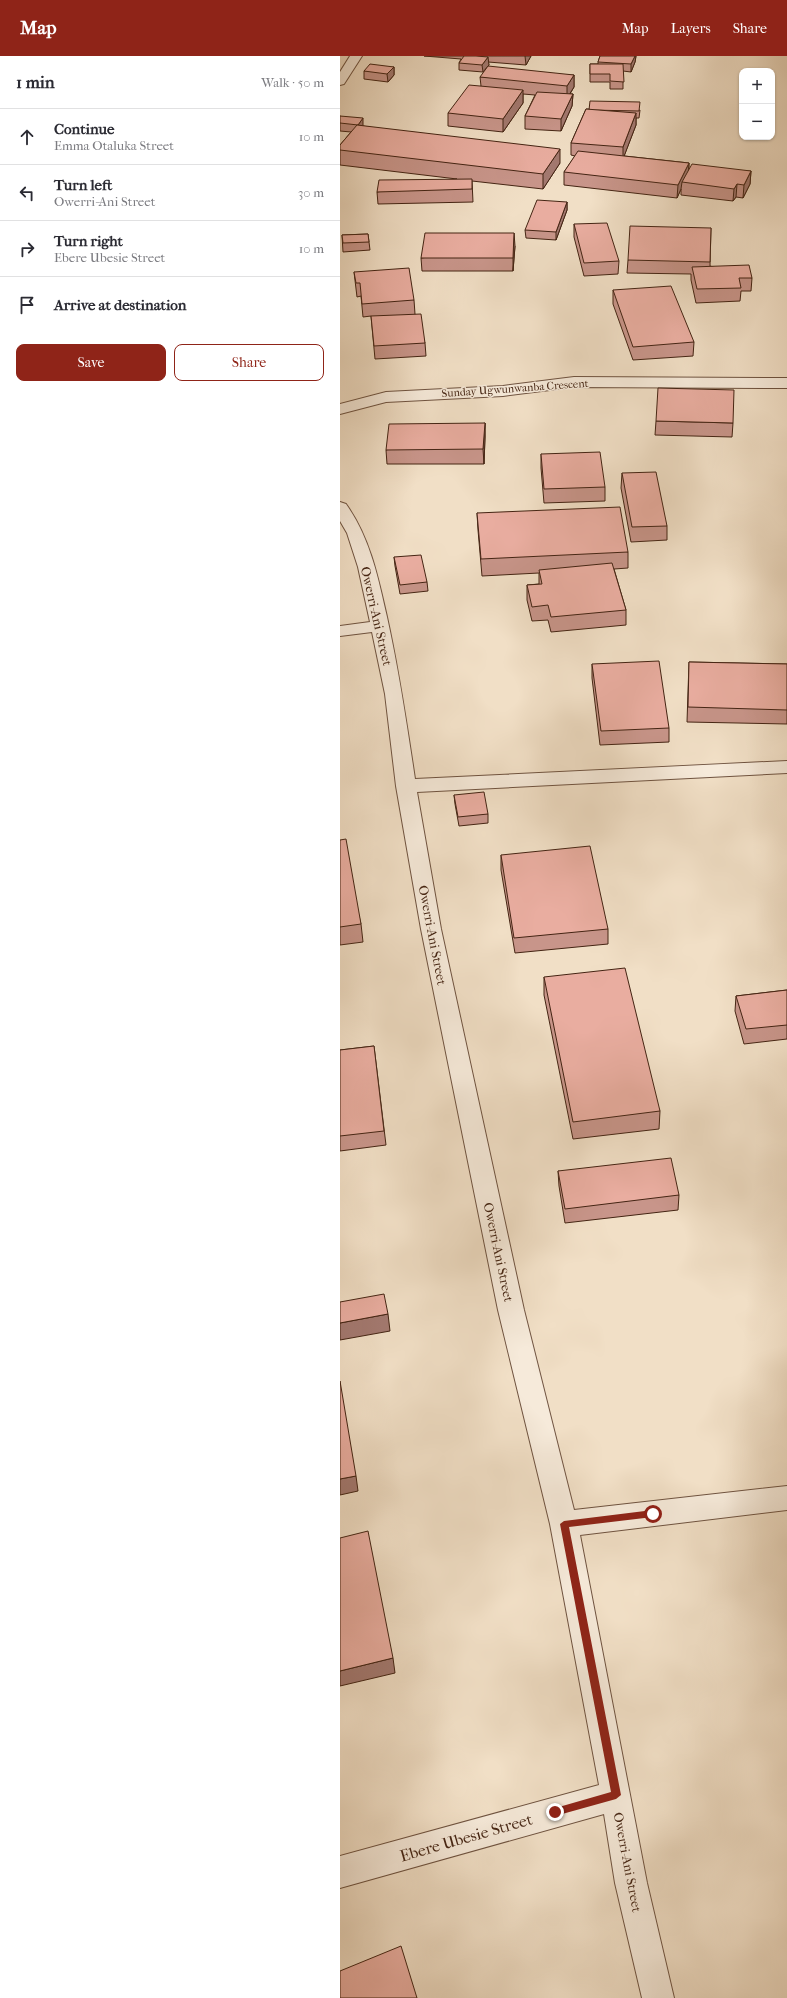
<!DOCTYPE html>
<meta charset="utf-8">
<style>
body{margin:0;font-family:"IM FELL French Canon",serif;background:#f2f2f3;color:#2b2b33}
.controls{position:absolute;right:12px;top:12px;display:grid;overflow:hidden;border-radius:8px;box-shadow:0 1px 3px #0004}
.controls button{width:36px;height:36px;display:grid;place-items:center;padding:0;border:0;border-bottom:1px solid #e1e1e2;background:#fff;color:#2b2b33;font:20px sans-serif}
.stop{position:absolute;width:12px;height:12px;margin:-9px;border:3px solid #8f2418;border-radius:50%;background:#fff}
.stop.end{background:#8f2418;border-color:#fff;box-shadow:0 1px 4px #0008}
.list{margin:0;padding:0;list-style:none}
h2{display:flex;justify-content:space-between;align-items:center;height:52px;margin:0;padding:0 16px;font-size:17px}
h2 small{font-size:13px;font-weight:400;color:#7c7c81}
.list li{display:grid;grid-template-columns:26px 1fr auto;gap:12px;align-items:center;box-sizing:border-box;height:56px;padding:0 16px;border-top:1px solid #e1e1e2}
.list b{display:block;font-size:15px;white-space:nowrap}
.list p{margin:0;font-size:13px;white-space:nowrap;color:#7c7c81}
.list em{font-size:13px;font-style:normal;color:#7c7c81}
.actions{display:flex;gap:8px;padding:12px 16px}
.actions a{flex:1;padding:9px 0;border:1px solid #8f2418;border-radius:8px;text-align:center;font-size:14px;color:#8f2418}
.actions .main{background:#8f2418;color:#fff}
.icon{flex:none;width:22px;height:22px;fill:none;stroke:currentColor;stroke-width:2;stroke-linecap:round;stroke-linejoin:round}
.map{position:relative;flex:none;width:447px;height:1942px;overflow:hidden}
header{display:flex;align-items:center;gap:24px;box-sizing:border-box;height:56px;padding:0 20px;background:#8f2418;color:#fff}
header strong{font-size:19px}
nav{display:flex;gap:22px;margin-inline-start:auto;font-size:14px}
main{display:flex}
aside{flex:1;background:#fff}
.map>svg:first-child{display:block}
</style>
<header>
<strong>Map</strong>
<nav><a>Map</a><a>Layers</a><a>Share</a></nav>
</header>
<main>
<aside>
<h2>1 min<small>Walk · 50 m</small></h2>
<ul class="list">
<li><svg class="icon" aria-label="ahead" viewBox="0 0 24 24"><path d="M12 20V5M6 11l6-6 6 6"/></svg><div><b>Continue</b><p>Emma Otaluka Street</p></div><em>10 m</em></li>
<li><svg class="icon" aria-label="left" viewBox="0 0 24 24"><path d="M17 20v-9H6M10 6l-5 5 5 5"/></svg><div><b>Turn left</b><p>Owerri-Ani Street</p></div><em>30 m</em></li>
<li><svg class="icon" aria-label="right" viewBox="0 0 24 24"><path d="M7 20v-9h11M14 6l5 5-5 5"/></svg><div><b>Turn right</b><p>Ebere Ubesie Street</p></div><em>10 m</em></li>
<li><svg class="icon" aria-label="arrive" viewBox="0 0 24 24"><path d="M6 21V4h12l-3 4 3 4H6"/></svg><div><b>Arrive at destination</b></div></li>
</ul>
<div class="actions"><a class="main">Save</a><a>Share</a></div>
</aside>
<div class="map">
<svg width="447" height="1942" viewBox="0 0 447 1942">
<rect width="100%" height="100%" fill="#f1dfc6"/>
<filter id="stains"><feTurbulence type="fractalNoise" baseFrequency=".005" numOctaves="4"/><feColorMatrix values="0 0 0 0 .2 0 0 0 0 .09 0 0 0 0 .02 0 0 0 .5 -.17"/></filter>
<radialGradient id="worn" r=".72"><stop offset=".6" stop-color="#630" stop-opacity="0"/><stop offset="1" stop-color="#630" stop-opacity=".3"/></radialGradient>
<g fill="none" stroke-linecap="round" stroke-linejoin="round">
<defs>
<g id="minor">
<polygon points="10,0 22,0 4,28 0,29 0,16"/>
<polygon points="234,321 447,322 447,332 234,331 163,340 46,346 0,358 0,348 46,336 163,330"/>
<path d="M0 446 6 448C30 482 38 521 47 561 59 615 67 669 75 723L447 705V717L77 736 101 873 184 1254 234 1454 447 1430V1454L240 1479 307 1827 334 1942H302L275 1827 264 1758 0 1832V1800L259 1729 210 1468 158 1254 81 873 56 730 45 638 32 576 0 580V570L30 566 18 511 7 477 0 465Z"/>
</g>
</defs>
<!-- minor casing -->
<use href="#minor" stroke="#6f5340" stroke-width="2"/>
<!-- minor -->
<use href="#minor" fill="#f6eada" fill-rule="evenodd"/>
</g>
<!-- wall -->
<g fill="#c8958a" stroke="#442413">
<polygon points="84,0 191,0 186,9 148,6 149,9 143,16 119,14 119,7 121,3"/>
<polygon points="260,0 296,0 295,6 291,16 283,15 283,33 270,33 270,26 250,26 250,8 258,8 258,6"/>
<polygon points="54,11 54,19 48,26 24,23 24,15"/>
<polygon points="234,19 234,31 230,38 233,38 232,50 221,75 185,73 185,60 195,39 183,38 183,47 163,76 108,70 108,57 141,30 140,21"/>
<polygon points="246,53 300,54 299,62 296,62 296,69 284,100 349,107 349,115 411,115 410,128 403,142 396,141 393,145 341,139 341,133 337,142 224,129 224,116 235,100 231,99 231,87"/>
<polygon points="0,60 23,70 220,107 203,133 132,125 133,146 38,148 37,136 117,123 0,109 0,89 11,76 0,75"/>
<polygon points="227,146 227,154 216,184 186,182 185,174"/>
<polygon points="234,168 279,205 278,218 244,220 234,181"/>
<polygon points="371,172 370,210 412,222 411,235 401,235 400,245 356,247 351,224 351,218 287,217 288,204"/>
<polygon points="28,178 30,194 3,196 2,179"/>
<polygon points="175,190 173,215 82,215 81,202"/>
<polygon points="14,216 74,244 75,258 85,287 86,300 35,303 31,260 23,261 21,240 17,241"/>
<polygon points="273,234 354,286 353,300 293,304 273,248"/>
<polygon points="316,365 393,367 392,381 315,379"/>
<polygon points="145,367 145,381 144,408 47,408 46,394"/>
<polygon points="201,398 265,431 265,445 204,447 201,412"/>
<polygon points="282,417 327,470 327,484 291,486 281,432"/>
<polygon points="137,457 288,496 288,512 274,513 286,554 286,569 211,576 208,564 192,565 187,544 187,529 199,528 199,517 142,520 138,474"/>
<polygon points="54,501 87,526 88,535 60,538 55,510"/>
<polygon points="349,606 447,608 447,668 347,666"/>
<polygon points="252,608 329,672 329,686 260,689 252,622"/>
<polygon points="114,739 148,758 148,767 119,770 115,748"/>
<polygon points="0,784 21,868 23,886 0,889"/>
<polygon points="161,799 268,873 268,888 175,897 161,814"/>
<polygon points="204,921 320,1055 319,1073 233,1083 204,939"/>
<polygon points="447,934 447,983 404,988 395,955 396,940"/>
<polygon points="34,990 46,1089 0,1095 0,994"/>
<polygon points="218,1115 339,1139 338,1154 225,1167 219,1130"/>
</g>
<!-- shaded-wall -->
<g fill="#a37970" stroke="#442413">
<polygon points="185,0 191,0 186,9"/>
<polygon points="295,0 296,0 295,6 291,16 291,8"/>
<polygon points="148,1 149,9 143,16 142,9"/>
<polygon points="54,11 54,19 48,26 47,18"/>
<polygon points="234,19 234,31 227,42 227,30"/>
<polygon points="183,34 183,47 163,76 163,63"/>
<polygon points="233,38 232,50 221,75 221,63"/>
<polygon points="296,57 296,69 283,103 283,91"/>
<polygon points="23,62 23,70 18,69"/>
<polygon points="220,93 220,107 203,133 203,118"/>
<polygon points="349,107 348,120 342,126 341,133 337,142 338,129"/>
<polygon points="411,115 410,128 403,142 404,129"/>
<polygon points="397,128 396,141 393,145 394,133"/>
<polygon points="227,146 227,154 216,184 216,176"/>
<polygon points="174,177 175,190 173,215 173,202"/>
<polygon points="145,367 145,381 144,408 143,393"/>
<polygon points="48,1258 50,1275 0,1284 0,1267"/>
<polygon points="16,1420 18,1435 0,1439 0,1423"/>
<polygon points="53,1602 55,1617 0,1630 0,1615"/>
</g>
<!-- building -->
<g fill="#e9ada0" stroke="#442413">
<polygon points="124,0 136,0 148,1 142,9 119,7"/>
<polygon points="260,0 295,0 291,8 258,6"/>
<polygon points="30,8 54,11 47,18 24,15"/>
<polygon points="250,8 283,8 284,26 270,25 270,18 250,18"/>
<polygon points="148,10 234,19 227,30 140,21"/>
<polygon points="129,29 183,34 163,63 108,57"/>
<polygon points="197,36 233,38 221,63 185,60"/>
<polygon points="250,45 300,46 299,55 249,54"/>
<polygon points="246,53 296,57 283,91 231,87"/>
<polygon points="0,60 23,62 18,69 0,67"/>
<polygon points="17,69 220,93 203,118 0,94 0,89"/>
<polygon points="238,95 349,107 338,129 224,116"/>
<polygon points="352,108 411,115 404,129 397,128 394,133 342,126"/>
<polygon points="132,123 132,133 37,136 39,124"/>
<polygon points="197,144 227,146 216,176 185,174"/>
<polygon points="267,167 279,205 244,207 234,168"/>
<polygon points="290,170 371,172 370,206 288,204"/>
<polygon points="85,177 174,177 173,202 81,202"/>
<polygon points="28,178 29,186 3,187 2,179"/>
<polygon points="409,209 412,222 399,222 401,232 357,233 352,211"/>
<polygon points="69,212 74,244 22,248 20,227 16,227 14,216"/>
<polygon points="331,230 354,286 293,291 273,234"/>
<polygon points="81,258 85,287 34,290 31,260"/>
<polygon points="318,332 394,334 393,367 316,365"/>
<polygon points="145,367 143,393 46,394 49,368"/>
<polygon points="260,396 265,431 204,433 201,398"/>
<polygon points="316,416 327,470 292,471 282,417"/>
<polygon points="280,451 288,496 141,503 137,457"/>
<polygon points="81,499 87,526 60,529 54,501"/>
<polygon points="272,507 286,554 211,561 208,549 192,551 187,529 202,528 199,514"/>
<polygon points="319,605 329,672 261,675 252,608"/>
<polygon points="349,606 447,608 447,654 348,651"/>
<polygon points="144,736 148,758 118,761 114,739"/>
<polygon points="6,783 21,868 0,871 0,784"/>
<polygon points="250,790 268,873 174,882 161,799"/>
<polygon points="285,912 320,1055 233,1066 204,921"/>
<polygon points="447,934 447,969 406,973 396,940"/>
<polygon points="34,990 44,1075 0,1080 0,994"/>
<polygon points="331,1102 339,1139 225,1153 218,1115"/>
<polygon points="44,1238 48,1258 0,1267 0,1246"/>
<polygon points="0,1325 16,1420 0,1423"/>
<polygon points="28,1475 53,1602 0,1615 0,1482"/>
<polygon points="61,1890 77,1942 0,1942 0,1915"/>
</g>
<!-- route -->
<polygon fill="#8f2418" points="313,1454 317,1458 313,1461 229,1471 281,1739 276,1743 215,1760 212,1759 212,1753 271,1736 220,1468 224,1465"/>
<g text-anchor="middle" stroke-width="3" stroke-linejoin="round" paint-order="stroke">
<!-- far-street labels -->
<g font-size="11" fill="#442413" stroke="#f6eada">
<text transform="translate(175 332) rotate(-4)" y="4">Sunday Ugwunwanba Crescent</text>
</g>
<!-- street labels -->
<g font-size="13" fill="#442413" stroke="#f6eada">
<text transform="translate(37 560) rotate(77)" y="5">Owerri-Ani Street</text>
<text transform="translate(93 879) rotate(79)" y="5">Owerri-Ani Street</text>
<text transform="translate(159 1196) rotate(78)" y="5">Owerri-Ani Street</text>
<text transform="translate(288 1806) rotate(79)" y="5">Owerri-Ani Street</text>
</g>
<!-- near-street labels -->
<g font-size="16" fill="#442413" stroke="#f6eada">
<text transform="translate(126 1781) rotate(-16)" y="6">Ebere Ubesie Street</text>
</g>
</g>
<rect width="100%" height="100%" filter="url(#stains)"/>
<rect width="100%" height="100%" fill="url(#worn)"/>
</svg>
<div class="controls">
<button>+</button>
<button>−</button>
</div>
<div class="stop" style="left:313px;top:1458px"></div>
<div class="stop end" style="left:215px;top:1756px"></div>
</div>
</main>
